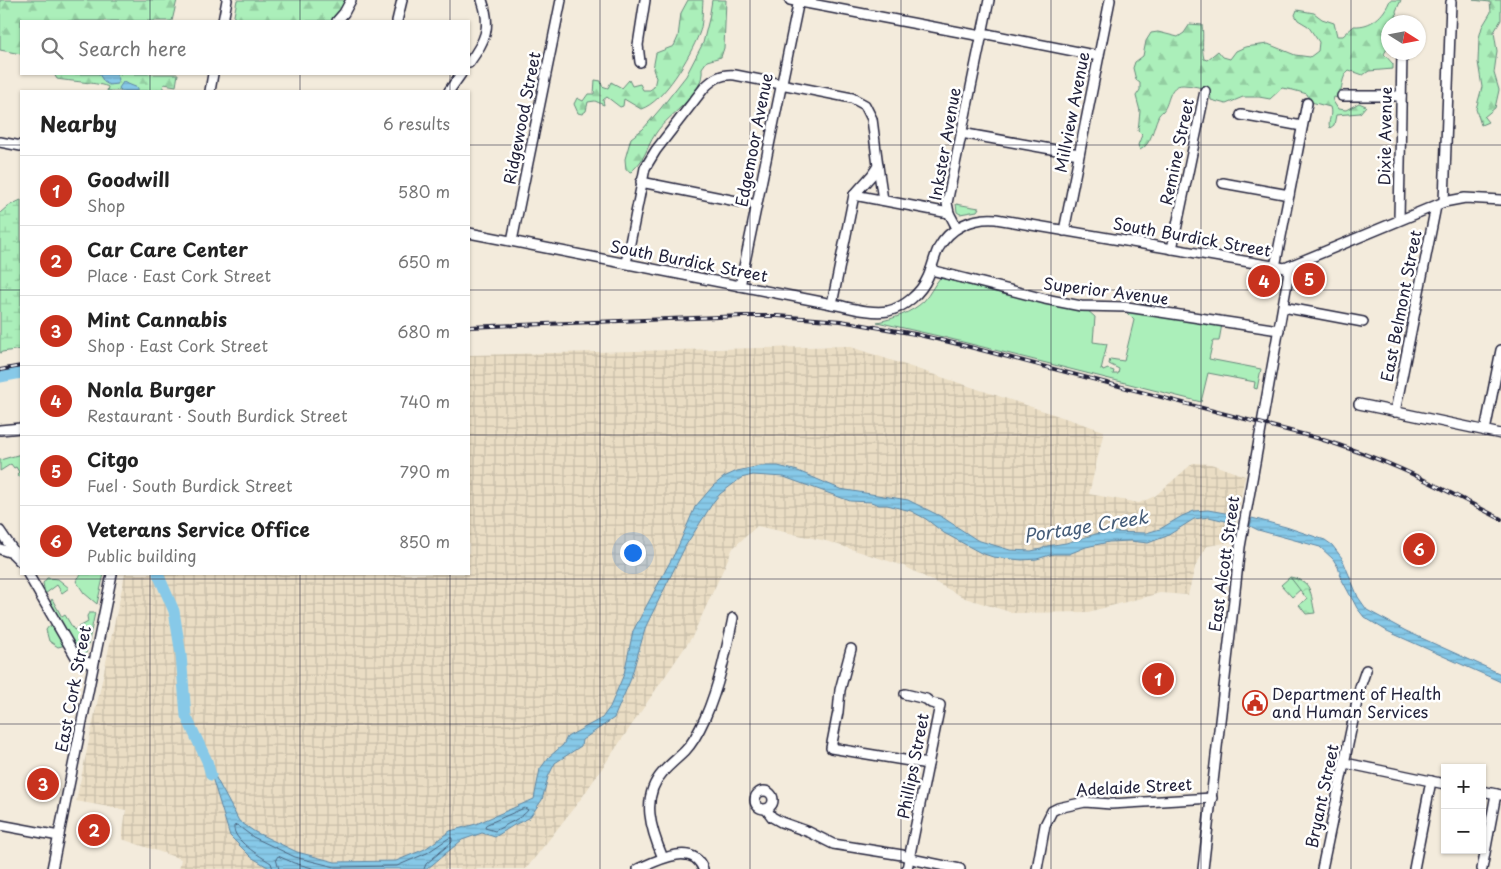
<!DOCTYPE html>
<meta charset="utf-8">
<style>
body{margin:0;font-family:"Playpen Sans",sans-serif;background:#f2f2f2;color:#222}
.controls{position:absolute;right:15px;bottom:15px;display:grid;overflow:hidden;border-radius:0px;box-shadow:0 1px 4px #0004}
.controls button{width:45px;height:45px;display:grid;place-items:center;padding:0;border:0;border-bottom:1px solid #e0e0e0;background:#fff;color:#222;font:25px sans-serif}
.compass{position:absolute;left:1381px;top:15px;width:45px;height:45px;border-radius:50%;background:#fff;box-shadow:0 1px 4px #0004;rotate:101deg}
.you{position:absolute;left:632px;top:552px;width:18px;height:18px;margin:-12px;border:4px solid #fff;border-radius:50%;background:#1a73e8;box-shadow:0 0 0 8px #1a73e833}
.badge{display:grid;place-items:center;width:32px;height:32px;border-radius:50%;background:#c8321e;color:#fff;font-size:16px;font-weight:700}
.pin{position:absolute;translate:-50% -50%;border:2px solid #fff;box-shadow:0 1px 5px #0006}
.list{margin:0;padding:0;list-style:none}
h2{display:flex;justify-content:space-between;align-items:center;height:65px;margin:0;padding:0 20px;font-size:21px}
h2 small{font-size:16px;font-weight:400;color:#767676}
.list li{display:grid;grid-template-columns:32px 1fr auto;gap:15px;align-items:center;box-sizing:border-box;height:70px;padding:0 20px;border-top:1px solid #e0e0e0}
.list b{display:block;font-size:19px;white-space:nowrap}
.list p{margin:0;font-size:16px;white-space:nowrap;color:#767676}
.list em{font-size:16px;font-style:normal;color:#767676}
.icon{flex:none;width:28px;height:28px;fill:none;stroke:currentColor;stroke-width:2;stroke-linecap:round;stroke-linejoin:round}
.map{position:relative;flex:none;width:1501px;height:869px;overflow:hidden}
.search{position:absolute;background:#fff;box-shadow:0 1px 4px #0004;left:20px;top:20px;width:450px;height:55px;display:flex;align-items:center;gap:12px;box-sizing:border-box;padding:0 18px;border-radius:0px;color:#767676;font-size:19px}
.panel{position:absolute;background:#fff;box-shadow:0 1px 4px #0004;left:20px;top:90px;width:450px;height:485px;border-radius:0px}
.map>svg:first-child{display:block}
</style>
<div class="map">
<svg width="1501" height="869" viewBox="0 0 1501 869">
<defs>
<pattern id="industrial-grid" width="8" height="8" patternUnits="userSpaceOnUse" patternTransform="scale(1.25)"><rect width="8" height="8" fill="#eaddc4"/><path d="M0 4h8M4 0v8" fill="none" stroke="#c8bda9"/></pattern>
<pattern id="forest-firs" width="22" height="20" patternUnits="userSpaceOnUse" patternTransform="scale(1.25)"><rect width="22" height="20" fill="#abefba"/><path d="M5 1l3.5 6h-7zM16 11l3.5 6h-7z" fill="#93cda1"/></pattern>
<pattern id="wetland-marsh" width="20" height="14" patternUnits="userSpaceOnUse" patternTransform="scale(1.25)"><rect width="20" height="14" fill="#abefba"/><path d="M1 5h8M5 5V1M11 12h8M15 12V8" fill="none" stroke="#93cda1"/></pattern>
<pattern id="park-crowns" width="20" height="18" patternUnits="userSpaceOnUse" patternTransform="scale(1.25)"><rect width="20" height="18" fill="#abefba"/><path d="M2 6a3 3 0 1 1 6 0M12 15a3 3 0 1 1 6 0" fill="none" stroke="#93cda1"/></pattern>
<pattern id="water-rules" width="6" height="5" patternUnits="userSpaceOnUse" patternTransform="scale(1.25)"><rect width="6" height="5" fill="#87c9e8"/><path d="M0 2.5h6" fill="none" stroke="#74acc8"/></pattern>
</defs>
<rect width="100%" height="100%" fill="#f3ebdc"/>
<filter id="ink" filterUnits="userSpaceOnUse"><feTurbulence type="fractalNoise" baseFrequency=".02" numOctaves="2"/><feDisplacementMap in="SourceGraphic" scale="10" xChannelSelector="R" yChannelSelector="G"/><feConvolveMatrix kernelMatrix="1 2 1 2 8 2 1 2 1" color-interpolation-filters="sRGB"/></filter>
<g filter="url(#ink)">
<!-- industrial -->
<polygon fill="url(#industrial-grid)" points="848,346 1104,431 1089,494 1139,503 1155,496 1193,463 1211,464 1245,476 1232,542 1207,546 1195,567 1188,595 1160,593 1088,612 1013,613 965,598 904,566 826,541 757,526 733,548 692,637 583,796 526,869 179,869 181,859 122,839 126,810 76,801 125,574 469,574 469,355"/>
<!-- green -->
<g fill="#abefba" stroke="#66887a">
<polygon points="956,204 979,208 977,211 960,214 957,212"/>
<path d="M940 278 1013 296 1086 309 1095 317 1093 342 1107 344 1101 370 1102 369 1103 371 1108 369 1114 371 1113 374H1118L1119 369 1109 364 1110 359 1124 361 1134 320 1125 311 1126 309 1222 324 1219 341H1213L1209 359 1261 369 1257 389 1254 388 1255 382 1208 373 1201 402 943 337 877 322C893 319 911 313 924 301 930 294 934 285 940 278Z"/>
<polygon points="21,430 21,476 19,477 17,474 19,472 16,467 14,468 11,464 0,471 0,460 21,454"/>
<polygon points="81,574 104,574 97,604 84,593 76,581"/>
<polygon points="1290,577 1301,589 1292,597 1281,585"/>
<polygon points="47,578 58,579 69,588 62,593 57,585 45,594 43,583"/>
<polygon points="52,599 62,617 65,615 74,630 88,622 87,616 89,613 95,613 86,654 82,654 79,653 50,603"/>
<polygon points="49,626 55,627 66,645 58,647 49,641 46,630"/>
</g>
<!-- forest -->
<g fill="url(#forest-firs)" stroke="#66887a">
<polygon points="0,0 177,0 172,21 21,21 21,54 0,50"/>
<polygon points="237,0 346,0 334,21 233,21"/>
<path d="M688 0H703C702 11 703 25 699 34 690 56 664 102 641 109L624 99 623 106 620 107 607 97 603 100 604 105 595 101 588 102 586 111 582 114 578 113 574 104 577 98 583 101 588 94H594L595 80 601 81 602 86 608 88 611 82 622 88 629 80 632 86 640 84 643 90H650L654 87 656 78 653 69 656 53 674 46 678 37 681 13Z"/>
<path d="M712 0H726L724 48 721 57 707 61 702 68C705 95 669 113 656 133 650 141 647 152 641 161 638 165 634 169 631 172L626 170 625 159 631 138 643 129 661 108 686 76 703 43 709 19Z"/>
<path d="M1390 0H1401L1396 11 1398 22H1388V47L1384 54 1393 64V69L1369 71 1363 75 1349 70C1341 76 1343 89 1338 98L1334 97 1333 101 1338 109 1346 110 1359 103 1366 106 1360 113 1336 115 1334 125 1330 128C1327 121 1333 116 1330 107L1311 102 1307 94 1293 90 1282 88 1270 99 1259 97H1243L1226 104 1211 100 1210 90C1202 88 1192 85 1183 85 1168 85 1170 103 1163 111 1161 113 1159 114 1158 117 1153 128 1152 144 1140 150L1138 145 1142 135 1138 131 1140 111 1136 96 1140 90V83L1136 80 1133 68 1135 62 1143 56 1146 41 1151 33 1158 32 1178 37 1184 33 1190 24 1202 25C1204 37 1201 48 1204 59L1207 60 1218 51 1223 57 1230 59 1236 51 1245 47 1268 44 1295 55 1310 57 1318 51 1319 42 1308 26 1298 20 1295 15 1297 10 1314 13 1322 19 1334 23 1337 36H1343L1354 26C1371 27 1384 16 1390 0Z"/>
<polygon points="1473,0 1501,0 1501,20 1494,32 1497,51 1494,73 1499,90 1495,108 1484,117 1488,122 1481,125 1476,109 1482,87 1478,62 1479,38 1482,27 1491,12 1490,2"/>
<path d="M54 74H178L176 86 164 84 162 91H107L108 87C102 83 67 81 57 79Z"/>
</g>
<!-- wetland -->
<polygon fill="url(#wetland-marsh)" stroke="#66887a" points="21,200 21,349 2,352 0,353 0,213 8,206"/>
<!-- park -->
<path fill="url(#park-crowns)" stroke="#66887a" d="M1290 577C1313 581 1310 593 1315 613L1306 614 1299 605 1307 599Z"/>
<!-- water -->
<g fill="url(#water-rules)" stroke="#5f86a3">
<polygon points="99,74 116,74 119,79 117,84 109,85 104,82"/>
<polygon points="123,82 138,88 138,91 121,91 119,88"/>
<polygon points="760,466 778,466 798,471 840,489 908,500 942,517 977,540 1010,550 1031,551 1041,549 1047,546 1066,543 1099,533 1111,532 1146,533 1160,529 1182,516 1194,511 1208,510 1236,515 1234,523 1209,517 1194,519 1167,536 1148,543 1130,541 1109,542 1086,547 1069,554 1053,554 1037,559 1022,560 1002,558 993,557 981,553 944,533 926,519 911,511 887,505 879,505 871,502 850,501 784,477 753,475 741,478 720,494 714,501 686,545 646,626 630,681 614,718 582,740 581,746 555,763 548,777 542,800 529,818 514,825 495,837 482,833 462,840 427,869 271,869 251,857 230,836 207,761 239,821 255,832 297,852 335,862 396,861 425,849 450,831 476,824 534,799 540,769 549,757 563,745 567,737 602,718 610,707 624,674 633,631 677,549 695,507 713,486 724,477 737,471"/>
<polygon points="1252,518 1286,527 1325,540 1332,545 1342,558 1358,597 1367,610 1406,631 1501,674 1501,682 1387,631 1364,617 1357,608 1342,580 1338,567 1333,559 1320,547 1258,530 1250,526"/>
</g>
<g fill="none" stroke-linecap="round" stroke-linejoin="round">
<!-- shore -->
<g stroke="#4a6580" stroke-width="1">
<path d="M525 808 528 810C524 817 503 826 495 831L485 828 486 825Z"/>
<path d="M273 869 271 863C260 856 232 840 234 826L237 825 253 837 295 857 335 867 397 866 427 853 449 838H452V842L426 864 424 869"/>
<polyline points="279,869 276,859 278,856 294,863 316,869"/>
</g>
<!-- river -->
<g stroke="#87c9e8" stroke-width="11">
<polyline points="0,377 21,373"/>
<polyline points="158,574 174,611 181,655 186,716 207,761 211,775"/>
</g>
<defs>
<g id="minor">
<polyline points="790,0 981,36"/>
<polyline points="223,21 227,0"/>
<polyline points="337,21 344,13 351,0"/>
<polyline points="397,21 402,0"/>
<polyline points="982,33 1099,56"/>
<polyline points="640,62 638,45 645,0"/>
<path d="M469 63C485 41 492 28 482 0"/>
<polyline points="210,91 213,74"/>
<polyline points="449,91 461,74"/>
<polyline points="1342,96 1401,96"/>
<polyline points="1241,115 1302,126"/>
<polyline points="961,133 1079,154"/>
<polyline points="0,142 21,146"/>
<polyline points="878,166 883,200"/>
<polyline points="641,182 756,205"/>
<polyline points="1223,183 1289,195"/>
<polyline points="854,195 949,213"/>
<polyline points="1444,202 1451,2"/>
<polyline points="1399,220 1402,52"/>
<polyline points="957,228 949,213 947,203 989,0"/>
<polyline points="1064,231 1110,0"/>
<path d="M469 233 832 304C849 307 870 314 888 311 905 307 921 293 928 277 932 268 934 258 938 249 950 227 973 217 996 219L1285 268 1444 202 1465 198 1501 200"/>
<polyline points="512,241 561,0"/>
<polyline points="1172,249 1205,91"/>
<path d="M626 263 645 168 656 150 704 88C714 78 721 74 735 75L852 98 865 105 872 119 878 166 872 175 854 195"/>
<polyline points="1275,267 1307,103"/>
<polyline points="931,270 1045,299 1081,306 1127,307 1279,330"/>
<polyline points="740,286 799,0"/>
<polyline points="832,304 854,195"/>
<polyline points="1283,307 1363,322"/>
<polyline points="1359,404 1501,434"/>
<polyline points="1395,412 1436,206"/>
<polyline points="0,430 21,428"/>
<polyline points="1485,431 1501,350"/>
<polyline points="0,531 17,556"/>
<polyline points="0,549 12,553 21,562"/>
<polyline points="28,574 76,657 93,665"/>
<polyline points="851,649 840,690 838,712 831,748 928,764"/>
<polyline points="905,694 926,699 931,703 940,705 907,869"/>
<polyline points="1345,763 1445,784"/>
<circle cx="764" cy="800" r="9"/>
<polyline points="1482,791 1501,795"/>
<polyline points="766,809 772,817 781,822 809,832 833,844 902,855 916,860 960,869"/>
<polyline points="0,825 59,836"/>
<path d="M663 858C651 830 640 797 663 772 670 764 678 758 685 751 694 742 700 729 705 718 719 686 726 652 733 618"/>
<polyline points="52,869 112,574"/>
<path d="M638 869C656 861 693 841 703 869"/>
<polyline points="1037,869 1045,825 1052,811 1058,808 1085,802 1111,804 1212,798"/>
<polyline points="1203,869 1240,547 1290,266"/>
<polyline points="1322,869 1360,687 1366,670"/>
<polyline points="1414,869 1431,781"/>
<polyline points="1482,869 1496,794"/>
</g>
</defs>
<!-- minor casing -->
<use href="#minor" stroke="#22223b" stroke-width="12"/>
<!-- minor -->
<use href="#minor" stroke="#fff" stroke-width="9"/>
<defs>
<g id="rail">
<path d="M469 327 743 316H778L841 321 915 334 966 346 1317 438C1346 447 1374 457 1401 469 1435 484 1468 502 1501 519"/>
<polyline points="0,370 21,366"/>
</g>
</defs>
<!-- rail casing -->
<use href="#rail" stroke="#22223b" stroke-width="4"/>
<!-- rail -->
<use href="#rail" stroke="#fff" stroke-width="2" stroke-dasharray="5.5" stroke-linecap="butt"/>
</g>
</g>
<!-- grid -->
<path fill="none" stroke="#22223b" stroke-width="1" stroke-opacity="0.55" d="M150 0V21M300 0V21M450 0V21M600 0V869M750 0V869M901 0V869M1051 0V869M1201 0V869M1351 0V869M150 74V91M300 74V91M450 74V91M0 145H21M469 145H1501M0 290H21M469 290H1501M0 435H21M469 435H1501M150 574V869M300 574V869M450 574V869M0 579H1501M0 724H1501"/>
<!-- icons -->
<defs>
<symbol id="civic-ring" viewBox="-11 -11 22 22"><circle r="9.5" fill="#fff" stroke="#c8321e" stroke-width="1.5"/><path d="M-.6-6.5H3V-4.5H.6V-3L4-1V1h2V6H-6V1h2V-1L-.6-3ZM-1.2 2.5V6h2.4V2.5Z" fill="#c8321e"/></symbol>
</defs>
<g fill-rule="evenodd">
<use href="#civic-ring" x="1241" y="689" width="28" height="28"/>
</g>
<g text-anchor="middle" stroke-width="5" stroke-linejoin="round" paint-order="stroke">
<!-- street labels -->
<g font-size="16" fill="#22223b" stroke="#fff">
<text transform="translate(1072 112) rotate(-79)" y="6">Millview Avenue</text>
<text transform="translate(522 118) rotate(-79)" y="6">Ridgewood Street</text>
<text transform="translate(1385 136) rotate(-89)" y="6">Dixie Avenue</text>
<text transform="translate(754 140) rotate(-79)" y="6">Edgemoor Avenue</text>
<text transform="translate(945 144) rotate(-80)" y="6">Inkster Avenue</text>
<text transform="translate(1177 152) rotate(-78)" y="6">Remine Street</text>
<text transform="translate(1192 237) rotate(10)" y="6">South Burdick Street</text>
<text transform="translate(689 261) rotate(11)" y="6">South Burdick Street</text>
<text transform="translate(1106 291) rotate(7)" y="6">Superior Avenue</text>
<text transform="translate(1401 306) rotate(-79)" y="6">East Belmont Street</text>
<text transform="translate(1224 564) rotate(-82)" y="6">East Alcott Street</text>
<text transform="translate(73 689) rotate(-79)" y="6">East Cork Street</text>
<text transform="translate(913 766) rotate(-79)" y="6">Phillips Street</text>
<text transform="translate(1134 787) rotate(-3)" y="6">Adelaide Street</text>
<text transform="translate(1322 796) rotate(-78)" y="6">Bryant Street</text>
</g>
<!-- poi labels -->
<g font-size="16" fill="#22223b" stroke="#fff" text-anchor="start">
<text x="1272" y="700">Department of Health<tspan x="1272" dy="18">and Human Services</tspan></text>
</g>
<!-- water labels -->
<g font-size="18" font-style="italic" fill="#455c78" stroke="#fff">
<text transform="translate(1086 527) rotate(-9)" y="6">Portage Creek</text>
</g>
</g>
</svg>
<div class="controls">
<button>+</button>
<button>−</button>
</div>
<svg class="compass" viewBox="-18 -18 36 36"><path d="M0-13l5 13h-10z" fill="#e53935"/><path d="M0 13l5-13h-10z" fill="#767676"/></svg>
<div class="you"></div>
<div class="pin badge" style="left:1158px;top:679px">1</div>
<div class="pin badge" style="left:94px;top:830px">2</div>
<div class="pin badge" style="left:43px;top:784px">3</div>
<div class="pin badge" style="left:1264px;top:281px">4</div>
<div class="pin badge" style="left:1309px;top:279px">5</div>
<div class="pin badge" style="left:1419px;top:549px">6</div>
<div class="search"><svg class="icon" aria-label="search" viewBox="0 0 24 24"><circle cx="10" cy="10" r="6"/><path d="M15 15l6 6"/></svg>Search here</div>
<section class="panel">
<h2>Nearby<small>6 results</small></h2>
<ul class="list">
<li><span class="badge">1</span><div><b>Goodwill</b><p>Shop</p></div><em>580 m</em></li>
<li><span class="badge">2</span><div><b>Car Care Center</b><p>Place · East Cork Street</p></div><em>650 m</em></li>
<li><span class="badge">3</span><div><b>Mint Cannabis</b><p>Shop · East Cork Street</p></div><em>680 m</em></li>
<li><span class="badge">4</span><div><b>Nonla Burger</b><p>Restaurant · South Burdick Street</p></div><em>740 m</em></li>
<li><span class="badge">5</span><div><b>Citgo</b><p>Fuel · South Burdick Street</p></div><em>790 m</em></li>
<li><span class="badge">6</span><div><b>Veterans Service Office</b><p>Public building</p></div><em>850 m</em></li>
</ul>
</section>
</div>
